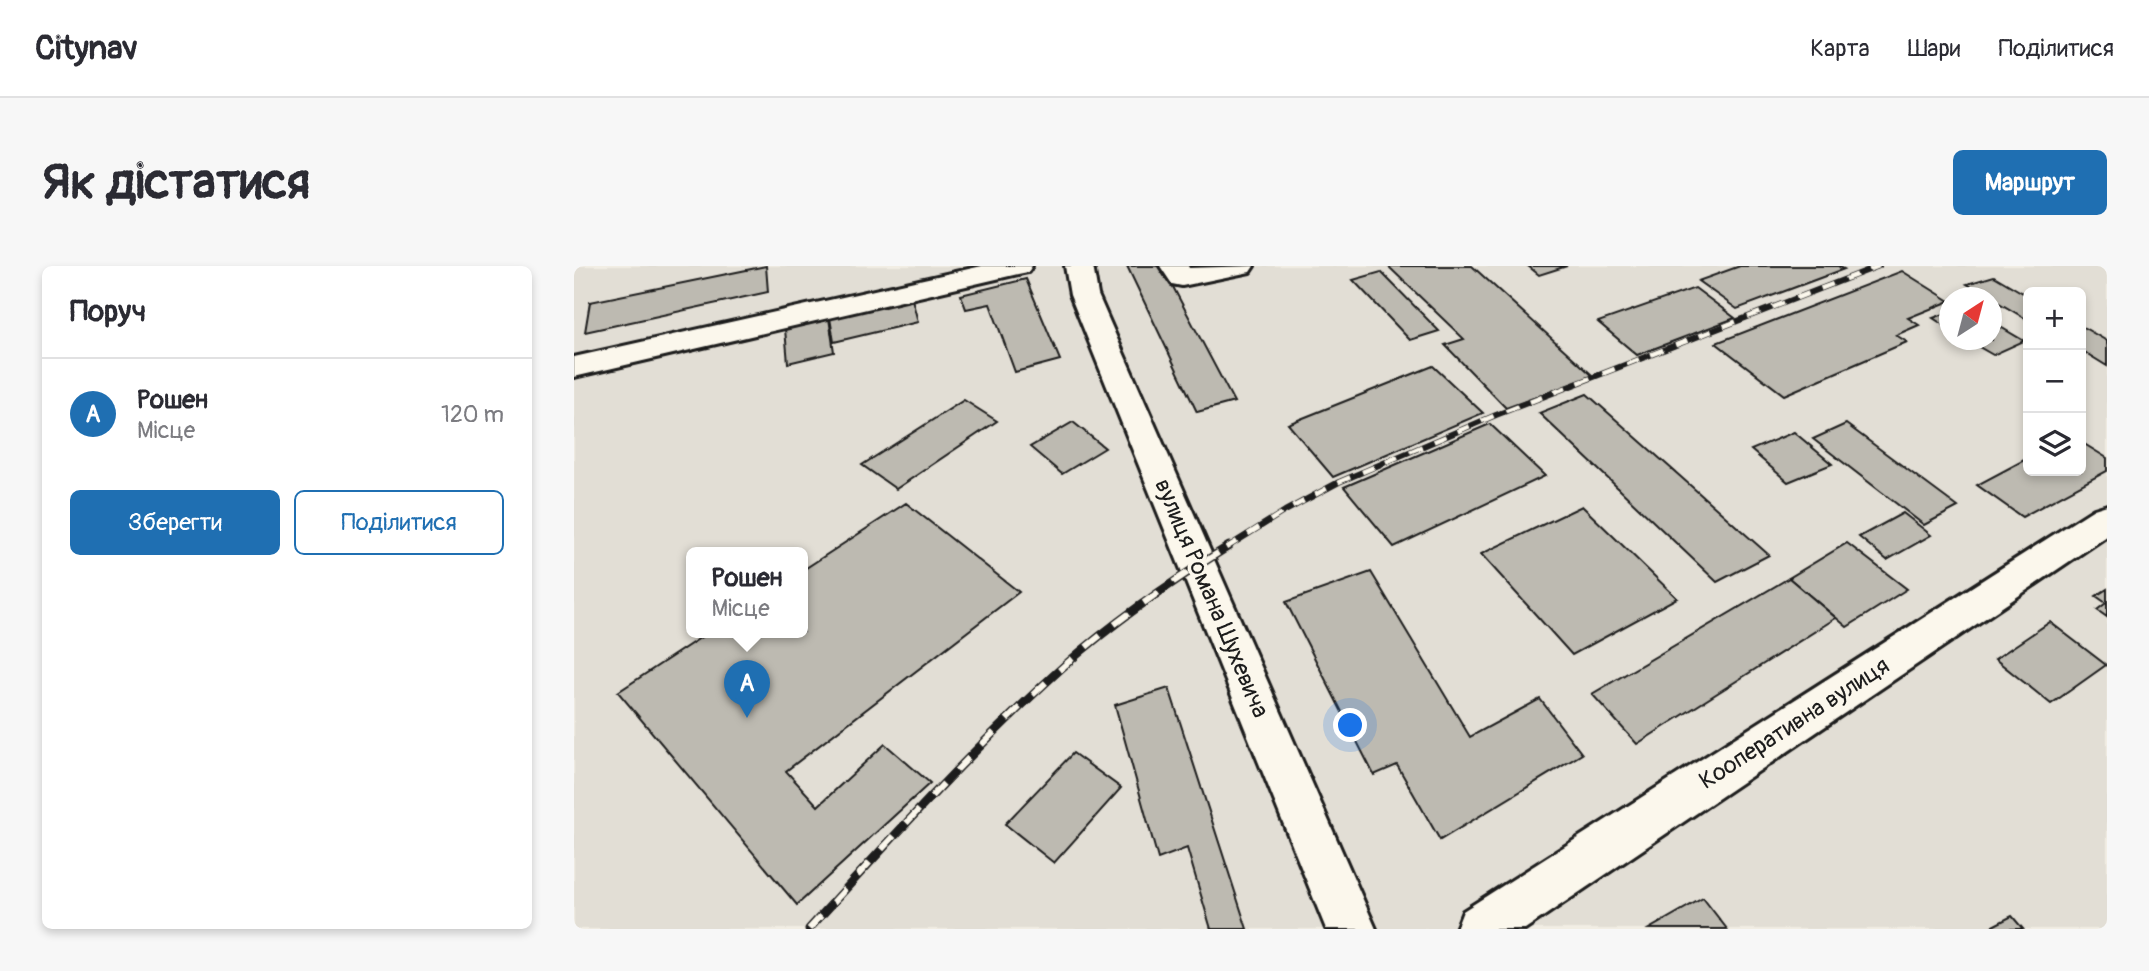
<!DOCTYPE html>
<html lang="uk">
<meta charset="utf-8">
<style>
body{margin:0;font-family:Pangolin,sans-serif;background:#f7f7f7;color:#2b2b33}
.controls{position:absolute;right:21px;top:21px;display:grid;overflow:hidden;border-radius:10px;box-shadow:0 4px 10px #0003}
.controls button{width:63px;height:63px;display:grid;place-items:center;padding:0;border:0;border-bottom:2px solid #e1e1e2;background:#fff;color:#2b2b33;font:35px sans-serif}
.compass{position:absolute;left:1365px;top:21px;width:63px;height:63px;border-radius:50%;background:#fff;box-shadow:0 4px 10px #0003;rotate:36deg}
.you{position:absolute;left:777px;top:460px;width:24px;height:24px;margin:-18px;border:5px solid #fff;border-radius:50%;background:#1a73e8;box-shadow:0 0 0 10px #1a73e833}
.badge{display:grid;place-items:center;width:46px;height:46px;border-radius:50%;background:#1f6fb2;color:#fff;font-size:23px;font-weight:700}
.pin{position:absolute;translate:-50% -58px;filter:drop-shadow(0 2px 4px #0008)}
.pin::after{content:'';position:absolute;top:37px;width:24px;height:21px;background:inherit;clip-path:polygon(0 0,100% 0,50% 100%)}
.popup{position:absolute;left:112px;top:281px;width:122px;height:91px;box-sizing:border-box;display:grid;place-content:center;border-radius:10px;background:#fff;filter:drop-shadow(0 2px 5px #0005);font-size:23px;white-space:nowrap;color:#7c7c81}
.popup b{font-size:26px;color:#2b2b33}
.popup::after{content:'';position:absolute;left:50%;top:100%;margin-left:-14px;border:14px solid transparent;border-top-color:#fff}
.list{margin:0;padding:0;list-style:none}
h2{display:flex;justify-content:space-between;align-items:center;height:91px;margin:0;padding:0 28px;font-size:30px}
h2 small{font-size:23px;font-weight:400;color:#7c7c81}
.list li{display:grid;grid-template-columns:46px 1fr auto;gap:21px;align-items:center;box-sizing:border-box;height:112px;padding:0 28px;border-top:2px solid #e1e1e2}
.list b{display:block;font-size:26px;white-space:nowrap}
.list p{margin:0;font-size:23px;white-space:nowrap;color:#7c7c81}
.list em{font-size:23px;font-style:normal;color:#7c7c81}
.actions{display:flex;gap:14px;padding:21px 28px}
.actions a{flex:1;padding:16px 0;border:2px solid #1f6fb2;border-radius:10px;text-align:center;font-size:24px;color:#1f6fb2}
.actions .main{background:#1f6fb2;color:#fff}
.icon{flex:none;width:38px;height:38px;fill:none;stroke:currentColor;stroke-width:2;stroke-linecap:round;stroke-linejoin:round}
.map{position:relative;flex:none;width:1533px;height:663px;overflow:hidden;border-radius:10px}
header{display:flex;align-items:center;gap:42px;box-sizing:border-box;height:98px;padding:0 35px;background:#fff;border-bottom:2px solid #e1e1e2}
header strong{font-size:33px}
nav{display:flex;gap:38px;margin-inline-start:auto;font-size:24px}
.intro{display:flex;align-items:center;justify-content:space-between;box-sizing:border-box;height:168px;padding:0 42px}
h1{margin:0;font-size:49px}
.button{padding:18px 32px;border-radius:10px;background:#1f6fb2;color:#fff;font-size:24px;font-weight:700}
main{display:flex;gap:42px;padding:0 42px}
aside{flex:1;background:#fff;border-radius:10px;box-shadow:0 4px 10px #0003}
.map>svg:first-child{display:block}
</style>
<header>
<strong>Citynav</strong>
<nav><a>Карта</a><a>Шари</a><a>Поділитися</a></nav>
</header>
<div class="intro"><h1>Як дістатися</h1><a class="button">Маршрут</a></div>
<main>
<aside>
<h2>Поруч<small></small></h2>
<ul class="list">
<li><span class="badge">A</span><div><b>Рошен</b><p>Місце</p></div><em>120 m</em></li>
</ul>
<div class="actions"><a class="main">Зберегти</a><a>Поділитися</a></div>
</aside>
<div class="map">
<svg width="1533" height="663" viewBox="0 0 1533 663">
<rect width="100%" height="100%" fill="#f2eee4"/>
<filter id="ink" filterUnits="userSpaceOnUse"><feTurbulence type="fractalNoise" baseFrequency=".0143" numOctaves="2"/><feDisplacementMap in="SourceGraphic" scale="14" xChannelSelector="R" yChannelSelector="G"/><feConvolveMatrix kernelMatrix="1 2 1 2 8 2 1 2 1" color-interpolation-filters="sRGB"/></filter>
<g filter="url(#ink)">
<!-- built -->
<path fill="#e2ded5" fill-rule="evenodd" d="M0 0H1533V663H0ZM1454 26H1507V205H1454ZM1376 32H1418V74H1376ZM117 286H229V366H117Z"/>
<!-- building -->
<g fill="#bdbab1" stroke="#1c1c1c" stroke-width="2">
<polygon points="192,0 194,26 11,66 16,36"/>
<polygon points="553,0 588,0 660,136 623,146"/>
<polygon points="814,0 898,0 1019,110 932,142 871,79 890,73"/>
<polygon points="954,0 993,0 965,9"/>
<polygon points="1166,0 1264,0 1270,3 1163,43 1124,15"/>
<polygon points="1328,5 1376,35 1334,52 1345,59 1322,69 1333,76 1210,129 1142,77"/>
<polygon points="807,6 865,65 836,74 779,14"/>
<polygon points="1420,10 1454,30 1454,54 1393,18"/>
<polygon points="452,13 486,94 441,106 416,38 392,43 387,29"/>
<polygon points="1121,22 1161,52 1063,89 1024,56"/>
<polygon points="338,33 344,56 260,76 256,52"/>
<polygon points="1376,46 1376,63 1359,52"/>
<polygon points="255,52 260,86 214,97 211,63"/>
<polygon points="1418,56 1450,75 1419,89 1393,74 1418,74"/>
<polygon points="1507,60 1533,75 1533,100 1507,84"/>
<polygon points="859,100 909,147 759,211 714,158"/>
<polygon points="1013,128 1195,289 1143,316 965,147"/>
<polygon points="390,134 423,155 322,223 288,199"/>
<polygon points="499,156 531,182 488,208 456,181"/>
<polygon points="916,158 971,210 820,281 770,221"/>
<polygon points="1272,158 1384,241 1350,259 1239,173"/>
<polygon points="1220,166 1258,198 1214,216 1177,184"/>
<polygon points="1507,176 1533,192 1533,205 1448,251 1403,219 1454,192 1454,205 1507,205"/>
<polygon points="332,237 445,326 212,505 244,540 311,478 356,517 223,639 44,426 135,366 229,366 229,304"/>
<polygon points="1008,240 1103,332 998,389 907,288"/>
<polygon points="1329,247 1357,269 1313,294 1285,271"/>
<polygon points="1273,277 1333,323 1273,361 1215,312"/>
<polygon points="797,306 896,471 966,433 1008,488 866,574 823,499 800,509 712,336"/>
<polygon points="1215,312 1262,352 1063,478 1018,428"/>
<polygon points="1533,323 1533,351 1523,344 1532,337 1522,330"/>
<polygon points="1476,356 1532,399 1477,438 1421,393"/>
<polygon points="595,422 673,663 637,663 613,582 584,593 541,439"/>
<polygon points="499,487 547,522 480,597 431,558"/>
<polygon points="1129,632 1153,663 1075,663"/>
<polygon points="1438,650 1449,663 1413,663"/>
</g>
<g fill="none" stroke-linecap="round" stroke-linejoin="round">
<defs>
<g id="minor">
<polygon points="408,0 458,0 454,6 444,8 0,111 0,91"/>
<polygon points="491,0 519,0 524,29 802,663 752,663 496,29"/>
<polygon points="586,0 614,0 615,2 680,0 676,6 608,20 598,18"/>
<polygon points="1533,239 1533,270 951,663 882,663 889,645 1520,243"/>
</g>
</defs>
<!-- minor casing -->
<use href="#minor" stroke="#1c1c1c" stroke-width="6"/>
<!-- minor -->
<use href="#minor" fill="#fbf7ec" fill-rule="evenodd"/>
<defs>
<polyline id="rail-far1" points="652,282 711,245 765,216 922,149 1305,0"/>
<path id="rail" d="M235 663C318 572 400 481 491 399 541 355 599 315 655 280"/>
</defs>
<!-- rail-far1 casing -->
<use href="#rail-far1" stroke="#1c1c1c" stroke-width="6"/>
<!-- rail casing -->
<use href="#rail" stroke="#1c1c1c" stroke-width="9"/>
<!-- rail-far1 -->
<use href="#rail-far1" stroke="#fbf7ec" stroke-width="4.5" stroke-dasharray="13" stroke-linecap="butt"/>
<!-- rail -->
<use href="#rail" stroke="#fbf7ec" stroke-width="6" stroke-dasharray="18" stroke-linecap="butt"/>
</g>
</g>
<g text-anchor="middle" stroke-width="7" stroke-linejoin="round" paint-order="stroke">
<!-- street labels -->
<g font-size="24" fill="#1c1c1c" stroke="#fbf7ec">
<text transform="translate(638 332) rotate(67)" y="8">вулиця Романа Шухевича</text>
<text transform="translate(1220 457) rotate(-33)" y="8">Кооперативна вулиця</text>
</g>
</g>
</svg>
<div class="controls">
<button>+</button>
<button>−</button>
<button><svg class="icon" aria-label="layers" viewBox="0 0 24 24"><path d="M12 4l9 5-9 5-9-5zM3 14l9 5 9-5"/></svg></button>
</div>
<svg class="compass" viewBox="-18 -18 36 36"><path d="M0-13l5 13h-10z" fill="#e53935"/><path d="M0 13l5-13h-10z" fill="#7c7c81"/></svg>
<div class="you"></div>
<div class="pin badge" style="left:173px;top:452px">A</div>
<div class="popup"><b>Рошен</b>Місце</div>
</div>
</main>
